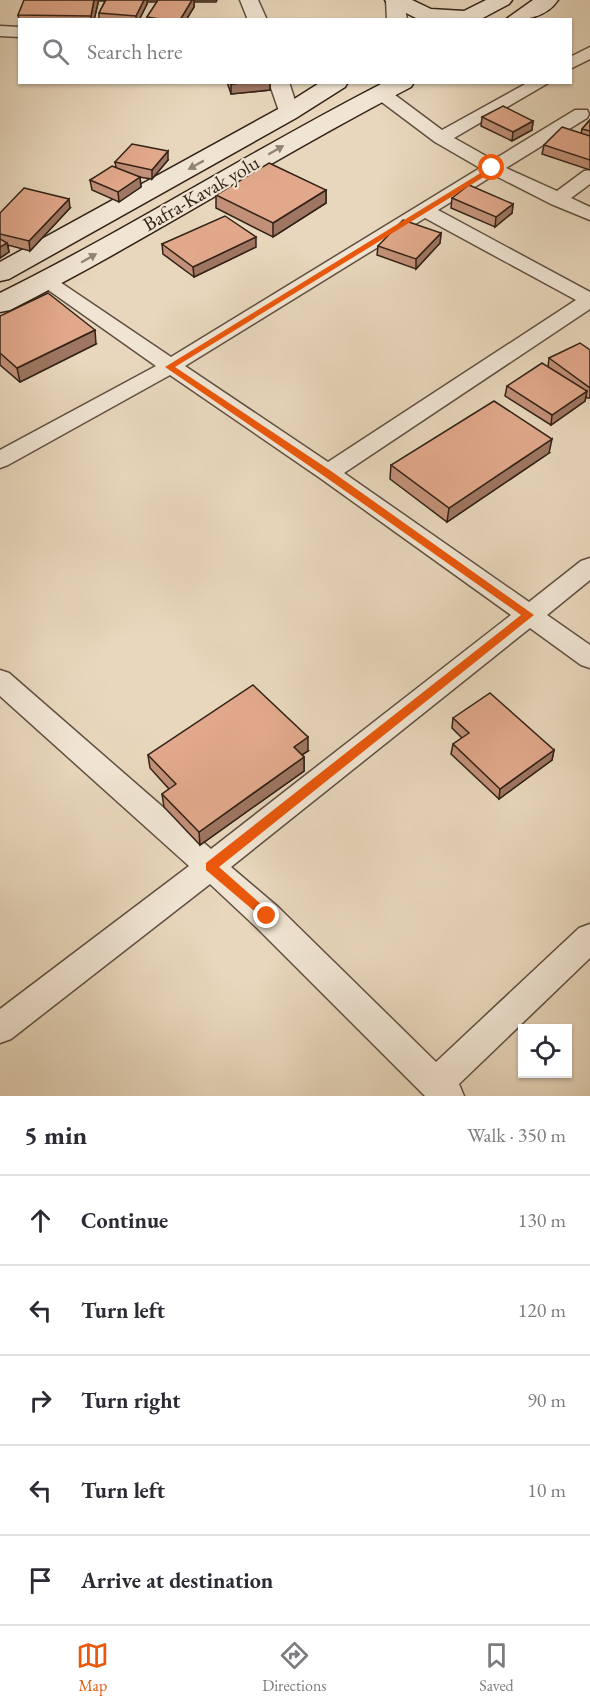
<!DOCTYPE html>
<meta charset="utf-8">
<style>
body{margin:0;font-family:"EB Garamond",serif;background:#f7f7f7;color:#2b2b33}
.controls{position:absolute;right:18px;bottom:18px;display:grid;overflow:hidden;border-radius:0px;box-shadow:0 2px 4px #0004}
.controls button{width:54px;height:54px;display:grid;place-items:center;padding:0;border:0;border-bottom:2px solid #e1e1e2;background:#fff;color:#2b2b33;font:30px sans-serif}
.stop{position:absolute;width:18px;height:18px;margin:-14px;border:4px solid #ea580c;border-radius:50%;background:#fff}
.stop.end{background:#ea580c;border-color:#fff;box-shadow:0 2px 6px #0008}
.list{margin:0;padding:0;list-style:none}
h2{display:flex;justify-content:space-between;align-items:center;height:78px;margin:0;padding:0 24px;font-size:26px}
h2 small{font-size:20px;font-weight:400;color:#7c7c81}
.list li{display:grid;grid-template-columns:39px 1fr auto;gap:18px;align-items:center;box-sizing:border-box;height:90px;padding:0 24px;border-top:2px solid #e1e1e2}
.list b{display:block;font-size:22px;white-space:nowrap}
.list em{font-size:20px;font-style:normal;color:#7c7c81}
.icon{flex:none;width:33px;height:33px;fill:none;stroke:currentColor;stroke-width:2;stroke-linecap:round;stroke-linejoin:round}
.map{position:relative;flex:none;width:590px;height:1096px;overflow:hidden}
.search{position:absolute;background:#fff;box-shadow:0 2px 4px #0004;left:18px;right:18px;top:18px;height:66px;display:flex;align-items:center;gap:15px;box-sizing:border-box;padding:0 21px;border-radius:0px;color:#7c7c81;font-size:22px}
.sheet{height:528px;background:#fff}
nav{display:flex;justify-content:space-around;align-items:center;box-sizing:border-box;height:84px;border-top:2px solid #e1e1e2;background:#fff;font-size:16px;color:#7c7c81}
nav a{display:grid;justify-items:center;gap:3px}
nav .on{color:#ea580c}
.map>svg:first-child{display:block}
</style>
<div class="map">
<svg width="590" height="1096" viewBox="0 0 590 1096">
<rect width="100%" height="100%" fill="#e8d7bc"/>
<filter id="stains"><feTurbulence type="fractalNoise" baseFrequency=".00333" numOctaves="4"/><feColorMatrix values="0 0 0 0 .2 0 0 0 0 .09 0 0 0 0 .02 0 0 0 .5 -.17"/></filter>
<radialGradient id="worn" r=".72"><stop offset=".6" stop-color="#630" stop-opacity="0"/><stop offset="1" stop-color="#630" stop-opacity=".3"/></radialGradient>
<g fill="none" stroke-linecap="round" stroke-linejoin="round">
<defs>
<g id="minor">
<polygon points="0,26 20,27 20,37 0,36"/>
<polygon points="590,47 590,59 570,69 570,57"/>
<path d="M529 82H550L454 138 493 160 575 110H587L589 114 587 118 506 168 557 191 584 171 590 170V184L571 198 590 207V220L551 204 494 175 438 210 590 292V309L344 473 529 602 581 561 590 558V580L547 615 590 645V668L581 665 530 628 231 867 278 907 436 1062 579 928 590 924V958L459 1084 464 1096H425L256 927 210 884 11 1039 0 1043V1009L189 866 0 696V670L9 673 211 849 511 615 320 478 170 375 8 465 0 468V450L156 366 37 282 40 278H54L171 357 480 168 435 142 375 97 373 93 375 89H387L442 130ZM425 218 576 300 328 462 185 366Z"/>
</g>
<g id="tertiary">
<polygon points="240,0 258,0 267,20 248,20"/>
<polygon points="386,0 404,0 407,20 387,20"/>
<polygon points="269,82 289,82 299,113 295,117 288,119 281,117"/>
</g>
<g id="secondary">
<polygon points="385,0 412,0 431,9 464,11 486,0 512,0 509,4 479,20 420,20 388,4"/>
<path d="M533 0H558C546 18 525 20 505 20Z"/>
<polygon points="321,82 348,82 345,87 296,118 9,279 0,281 0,262 280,108"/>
<path d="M385 82H414L411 87C275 157 146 241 10 310L0 312V293C131 228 254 149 385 82Z"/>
</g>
</defs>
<!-- minor casing -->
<use href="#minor" stroke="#604f40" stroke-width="3"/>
<!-- tertiary casing -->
<use href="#tertiary" stroke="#604f40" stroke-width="3"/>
<!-- secondary casing -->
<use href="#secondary" stroke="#332217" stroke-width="3"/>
<!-- minor -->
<use href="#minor" fill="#f0e5d3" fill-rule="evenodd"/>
<!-- tertiary -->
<use href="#tertiary" fill="#f0e5d3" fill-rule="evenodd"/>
<!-- secondary -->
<use href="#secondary" fill="#f0e5d3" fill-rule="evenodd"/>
</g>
<!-- wall -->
<g fill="#c29078" stroke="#332217" stroke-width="1.5">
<polygon points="98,0 217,0 216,2 194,2 194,7 186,20 147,20 147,17 157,2 147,2 147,4 139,20 99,20 99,13 105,1 99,1"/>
<polygon points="98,3 94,20 20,20 20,26 18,15"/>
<polygon points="227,82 270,82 270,90 231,94"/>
<polygon points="482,117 533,121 532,130 512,141 481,126"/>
<polygon points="590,120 590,170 542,154 544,145 581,134 582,129"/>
<polygon points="168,160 152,179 138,177 140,177 141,187 119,202 92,190 90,180 116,167 115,162"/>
<polygon points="326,190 326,203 273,237 216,208 216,195"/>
<polygon points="452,198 513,204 512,213 495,227 451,208"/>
<polygon points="70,208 30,251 8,245 9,252 0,258 0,213"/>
<polygon points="441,233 440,243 416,269 377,255 378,246"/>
<polygon points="162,244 256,247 194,277 163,254"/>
<polygon points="0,316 96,344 20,382 0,365"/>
<polygon points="590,350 590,398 588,398 586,397 585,401 551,425 505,396 507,386 548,367 549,358"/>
<polygon points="549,453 447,522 390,479 391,465"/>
<polygon points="453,718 554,750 552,760 499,799 451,754 453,744 462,738 452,728"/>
<polygon points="308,751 302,755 304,757 304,771 200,845 164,807 162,794 169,789 150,768 148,755"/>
</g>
<!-- shaded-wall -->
<g fill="#9e7661" stroke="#332217" stroke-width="1.5">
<polygon points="94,0 98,0 98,3 94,20 91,20 91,16"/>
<polygon points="144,0 147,0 147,4 139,20 136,20 136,16"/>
<polygon points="192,0 194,0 194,7 186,20 180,20"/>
<polygon points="249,82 270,82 270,90 231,94 231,84"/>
<polygon points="533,121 532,130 512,141 513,132"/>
<polygon points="168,151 168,160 152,179 152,170"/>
<polygon points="140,177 141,187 119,202 118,192"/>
<polygon points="326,190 326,203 273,237 273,223"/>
<polygon points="69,199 70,208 30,251 29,241"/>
<polygon points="513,204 512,213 495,227 496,217"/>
<polygon points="441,233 440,243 416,269 416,259"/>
<polygon points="256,237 256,247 194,277 193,267"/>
<polygon points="7,243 9,252 0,258 0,247"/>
<polygon points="95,330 96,344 20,382 17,368"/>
<polygon points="587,391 585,401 551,425 552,415"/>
<polygon points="552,439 549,453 447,522 449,508"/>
<polygon points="308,737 308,751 294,760 294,747"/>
<polygon points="554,750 552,760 499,799 500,789"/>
<polygon points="304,757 304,771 200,845 199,832"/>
</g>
<!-- building -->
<g fill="#e1a88b" stroke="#332217" stroke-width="1.5">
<polygon points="24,0 94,0 91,16 18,15"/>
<polygon points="106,0 144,0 136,16 99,13"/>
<polygon points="158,0 192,0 180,20 166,20 147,17"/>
<polygon points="230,82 249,82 231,84"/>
<polygon points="503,106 533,121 513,132 482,117"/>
<polygon points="590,120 590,131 582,129"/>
<polygon points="562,127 590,136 590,160 544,145"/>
<polygon points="132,144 168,151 152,170 115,162"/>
<polygon points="269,163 326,190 273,223 216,195"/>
<polygon points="112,166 140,177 118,192 90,180"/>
<polygon points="469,185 513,204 496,217 452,198"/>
<polygon points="24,188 69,199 29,241 0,234 0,213"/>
<polygon points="225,216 256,237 193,267 162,244"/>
<polygon points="403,220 441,233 416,259 378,246"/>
<polygon points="0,239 7,243 0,247"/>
<polygon points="48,293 95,330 17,368 0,353 0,316"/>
<polygon points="580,343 590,350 590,388 549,358"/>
<polygon points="542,363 587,391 552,415 507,386"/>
<polygon points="494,401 552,439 449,508 391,465"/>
<polygon points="253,685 308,737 294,747 304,757 199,832 162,794 176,784 148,755"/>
<polygon points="490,693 554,750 500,789 453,744 469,733 453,718"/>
</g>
<!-- one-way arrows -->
<defs><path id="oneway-solid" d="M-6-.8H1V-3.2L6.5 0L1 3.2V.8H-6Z" transform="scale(1.5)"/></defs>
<g fill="#928475">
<use href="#oneway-solid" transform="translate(276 150) rotate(-30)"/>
<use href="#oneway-solid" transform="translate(196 165) rotate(151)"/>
<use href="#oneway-solid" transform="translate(89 258) rotate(-30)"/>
</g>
<!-- route -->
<polygon fill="#ea580c" points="492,166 495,170 175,367 331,471 534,615 219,867 271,913 271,920 267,922 206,870 206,863 521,615 324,476 165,367"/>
<g text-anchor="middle" stroke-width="4.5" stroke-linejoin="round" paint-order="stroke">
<!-- far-street labels -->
<g font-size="20" fill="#332217" stroke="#f0e5d3">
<text transform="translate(201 193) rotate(-30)" y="7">Bafra-Kavak yolu</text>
</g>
</g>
<rect width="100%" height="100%" filter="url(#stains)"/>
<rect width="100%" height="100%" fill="url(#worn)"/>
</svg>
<div class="controls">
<button><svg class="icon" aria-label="locate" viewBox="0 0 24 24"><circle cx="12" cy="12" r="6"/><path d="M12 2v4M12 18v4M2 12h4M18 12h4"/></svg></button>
</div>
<div class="stop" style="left:492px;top:168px"></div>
<div class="stop end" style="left:267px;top:916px"></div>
<div class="search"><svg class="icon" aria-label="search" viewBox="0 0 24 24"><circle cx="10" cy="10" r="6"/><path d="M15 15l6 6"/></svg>Search here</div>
</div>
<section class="sheet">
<h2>5 min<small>Walk · 350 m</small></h2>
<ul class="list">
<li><svg class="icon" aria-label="ahead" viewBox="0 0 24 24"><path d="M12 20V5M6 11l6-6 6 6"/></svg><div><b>Continue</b></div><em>130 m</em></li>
<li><svg class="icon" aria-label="left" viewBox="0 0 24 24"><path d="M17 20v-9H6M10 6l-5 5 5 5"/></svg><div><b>Turn left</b></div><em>120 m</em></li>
<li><svg class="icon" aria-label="right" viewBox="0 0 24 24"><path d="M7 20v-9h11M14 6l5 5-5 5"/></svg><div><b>Turn right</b></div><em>90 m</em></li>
<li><svg class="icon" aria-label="left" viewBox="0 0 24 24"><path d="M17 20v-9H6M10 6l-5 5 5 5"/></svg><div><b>Turn left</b></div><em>10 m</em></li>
<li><svg class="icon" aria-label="arrive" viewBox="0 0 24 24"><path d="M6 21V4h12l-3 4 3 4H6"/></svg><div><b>Arrive at destination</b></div></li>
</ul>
</section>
<nav>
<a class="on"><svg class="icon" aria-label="map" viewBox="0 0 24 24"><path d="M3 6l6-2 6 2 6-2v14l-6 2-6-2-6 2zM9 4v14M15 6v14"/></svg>Map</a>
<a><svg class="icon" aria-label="directions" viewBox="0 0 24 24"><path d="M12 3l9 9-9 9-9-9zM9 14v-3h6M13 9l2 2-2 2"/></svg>Directions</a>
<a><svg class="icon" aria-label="saved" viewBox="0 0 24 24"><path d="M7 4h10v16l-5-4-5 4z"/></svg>Saved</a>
</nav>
